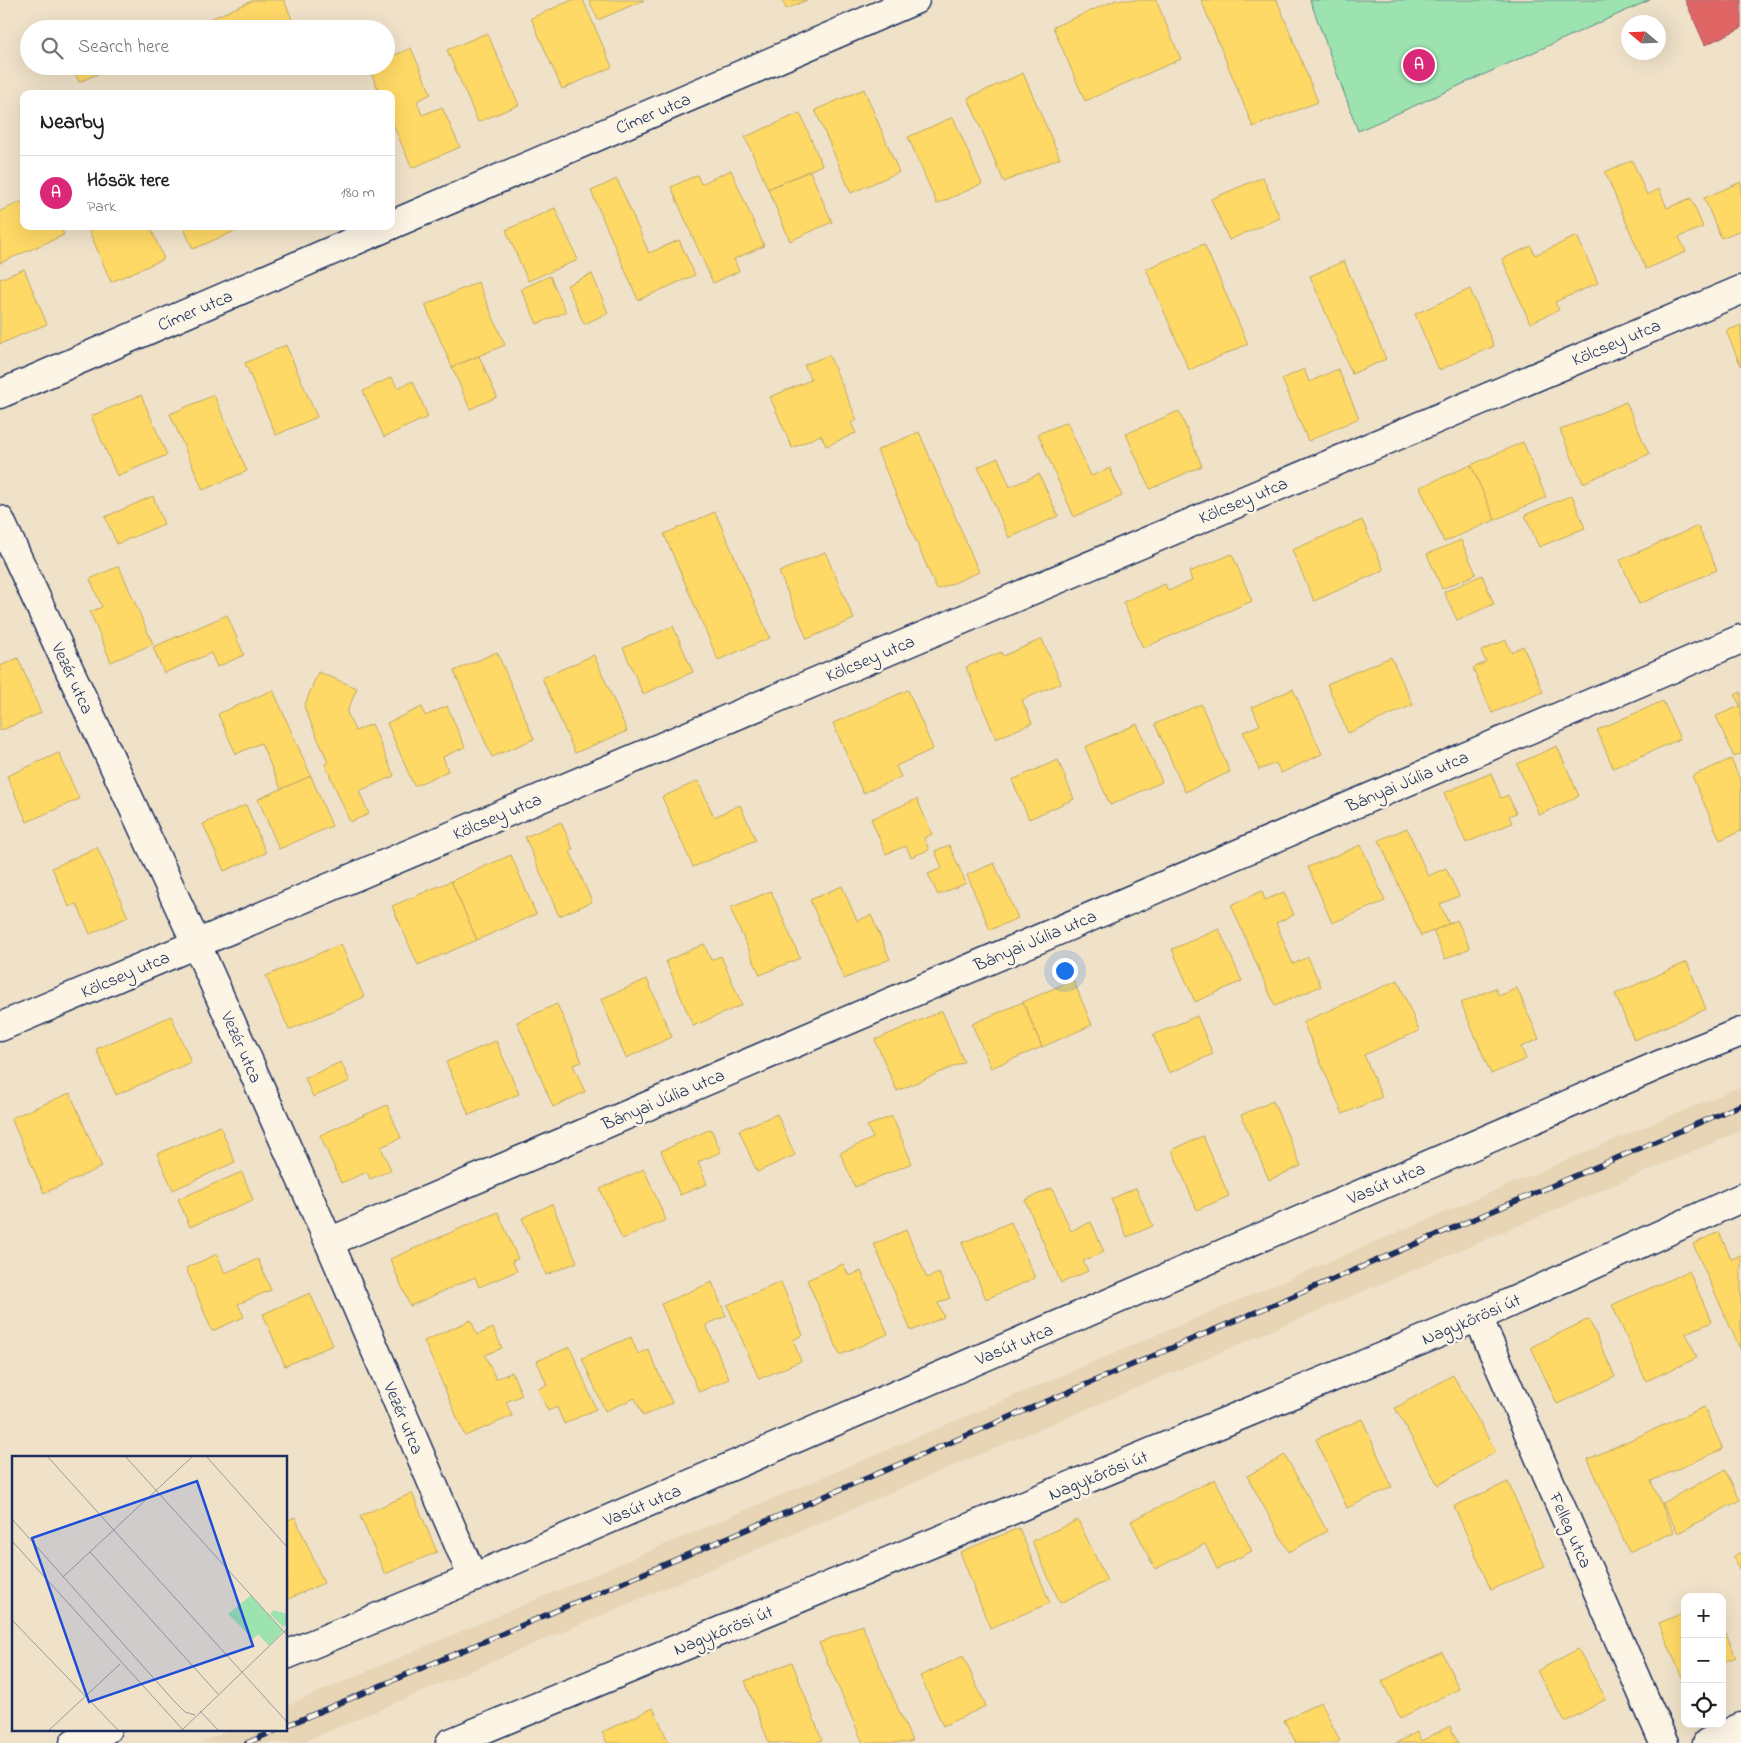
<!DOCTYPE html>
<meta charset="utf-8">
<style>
body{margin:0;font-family:"Indie Flower",sans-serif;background:#f6f6f6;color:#202124}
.controls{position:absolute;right:15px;bottom:15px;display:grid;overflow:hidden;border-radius:10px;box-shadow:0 5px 20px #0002}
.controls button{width:45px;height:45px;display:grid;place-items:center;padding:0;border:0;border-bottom:1px solid #e0e0e0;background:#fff;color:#202124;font:25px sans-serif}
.compass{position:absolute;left:1621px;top:15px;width:45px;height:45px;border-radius:50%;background:#fff;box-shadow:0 5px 20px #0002;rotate:289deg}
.you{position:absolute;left:1064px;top:970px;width:18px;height:18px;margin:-12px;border:4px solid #fff;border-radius:50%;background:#1a73e8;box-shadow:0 0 0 8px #1a73e833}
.badge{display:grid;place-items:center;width:32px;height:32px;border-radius:50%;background:#db2777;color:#fff;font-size:16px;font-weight:700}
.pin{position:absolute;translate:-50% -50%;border:2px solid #fff;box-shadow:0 1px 5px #0006}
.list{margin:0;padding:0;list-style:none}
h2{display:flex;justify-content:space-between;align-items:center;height:65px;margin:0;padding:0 20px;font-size:21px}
h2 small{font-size:16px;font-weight:400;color:#757577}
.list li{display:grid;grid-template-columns:32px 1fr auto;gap:15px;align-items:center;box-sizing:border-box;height:75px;padding:0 20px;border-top:1px solid #e0e0e0}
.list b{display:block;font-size:19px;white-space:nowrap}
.list p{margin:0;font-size:16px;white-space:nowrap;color:#757577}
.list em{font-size:16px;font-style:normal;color:#757577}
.icon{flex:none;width:28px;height:28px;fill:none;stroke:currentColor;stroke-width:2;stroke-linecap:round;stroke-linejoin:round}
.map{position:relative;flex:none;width:1741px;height:1743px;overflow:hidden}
.search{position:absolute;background:#fff;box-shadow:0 5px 20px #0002;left:20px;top:20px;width:375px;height:55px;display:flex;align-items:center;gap:12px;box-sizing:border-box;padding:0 18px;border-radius:28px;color:#757577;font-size:19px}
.panel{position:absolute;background:#fff;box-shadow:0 5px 20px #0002;left:20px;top:90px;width:375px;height:140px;border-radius:10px}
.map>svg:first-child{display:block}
</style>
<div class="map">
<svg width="1741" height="1743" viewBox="0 0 1741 1743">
<rect width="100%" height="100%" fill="#f0e2c9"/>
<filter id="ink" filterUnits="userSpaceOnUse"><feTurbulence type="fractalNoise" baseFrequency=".02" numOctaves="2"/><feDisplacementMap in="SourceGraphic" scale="10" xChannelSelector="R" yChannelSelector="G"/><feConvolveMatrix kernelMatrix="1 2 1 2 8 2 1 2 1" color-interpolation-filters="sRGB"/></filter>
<g filter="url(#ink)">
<!-- built -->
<polygon fill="#e7d5b5" points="1741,1086 1741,1131 301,1743 200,1743 232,1729 286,1729 286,1706"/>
<!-- green -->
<polygon fill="#9de3b0" stroke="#5c8987" points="1310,0 1650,0 1358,131"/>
<!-- homes -->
<g fill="#ffd966" stroke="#bba664">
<polygon points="254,0 284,0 296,29 193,29 192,27"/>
<polygon points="572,0 583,0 612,67 562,89 531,18"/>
<polygon points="589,0 644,0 598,20"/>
<polygon points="782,0 807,0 786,9"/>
<polygon points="1116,0 1156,0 1181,59 1085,101 1053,27"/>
<polygon points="1201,0 1277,0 1318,102 1253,127"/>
<polygon points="487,33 519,105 478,122 447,50"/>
<polygon points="411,48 431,94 417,101 422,115 442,107 460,147 412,168 391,120 391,94 380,94 368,66 386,66 386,59"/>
<polygon points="72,66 115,66 79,82"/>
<polygon points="1023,73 1060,158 1004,182 968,98"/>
<polygon points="864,89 899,172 851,193 815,110"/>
<polygon points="800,113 822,165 768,189 745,137"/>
<polygon points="953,117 982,184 937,204 908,137"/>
<polygon points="1632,160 1647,195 1659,189 1667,208 1691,198 1703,227 1679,237 1686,252 1646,269 1605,172"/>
<polygon points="731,170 764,246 734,259 739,271 713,283 671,187 697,175 701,184"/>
<polygon points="810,171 832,222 790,241 768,189"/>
<polygon points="1263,177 1280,218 1229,240 1211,199"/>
<polygon points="617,179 649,253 679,240 695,275 638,300 591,191"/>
<polygon points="1741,182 1741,230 1721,238 1704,198"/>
<polygon points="24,201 24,226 60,226 64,235 0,263 0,211"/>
<polygon points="555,208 578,260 528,281 506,230"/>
<polygon points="87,226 150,226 164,259 111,282"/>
<polygon points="183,226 245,226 245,227 193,249"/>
<polygon points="1577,236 1598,283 1555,302 1559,310 1530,323 1502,259 1531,246 1535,255"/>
<polygon points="1204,244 1248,344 1189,370 1146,269"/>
<polygon points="1344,261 1386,359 1352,374 1310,276"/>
<polygon points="24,269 47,324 0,344 0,279"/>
<polygon points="592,274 608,313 584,324 567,285"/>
<polygon points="550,276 566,312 537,324 521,289"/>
<polygon points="478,282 505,345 452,367 425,305"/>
<polygon points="1470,289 1494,346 1439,370 1415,314"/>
<polygon points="1741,325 1741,366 1726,331"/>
<polygon points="286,345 317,417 276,435 245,363"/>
<polygon points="829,355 857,420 851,423 856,433 826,446 821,435 792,448 770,397 811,380 804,365"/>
<polygon points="479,356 497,397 470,409 452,367"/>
<polygon points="1304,369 1309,382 1338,369 1359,418 1308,441 1282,379"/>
<polygon points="392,377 397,388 413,381 428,417 384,437 363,391"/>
<polygon points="141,395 167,455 117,476 91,416"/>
<polygon points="214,395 247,471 203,490 170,414"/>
<polygon points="1626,402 1649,454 1583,483 1560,430"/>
<polygon points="1179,411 1202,466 1150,489 1126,434"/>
<polygon points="1067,422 1091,476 1110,468 1122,496 1074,517 1038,434"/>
<polygon points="919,432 979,572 937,590 877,450"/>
<polygon points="1523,442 1546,497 1495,520 1471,465"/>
<polygon points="998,458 1010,487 1039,474 1058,516 1009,538 978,467"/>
<polygon points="1471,465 1495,520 1444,542 1420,487"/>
<polygon points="1572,495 1585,528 1539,547 1525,515"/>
<polygon points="153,496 164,524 117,544 105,517"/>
<polygon points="715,512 770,638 718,660 664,534"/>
<polygon points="1362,520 1384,570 1314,601 1292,550"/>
<polygon points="1698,526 1717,570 1639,604 1620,560"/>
<polygon points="1461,540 1476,574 1442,589 1427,554"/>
<polygon points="825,552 854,619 807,639 779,572"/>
<polygon points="1232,554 1252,601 1143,648 1123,602 1165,584 1168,591 1192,581 1189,572"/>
<polygon points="119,566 153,644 111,662 90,612 102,607 90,579"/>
<polygon points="1482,575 1494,604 1457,620 1444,592"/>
<polygon points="227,615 244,655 217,667 211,653 164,673 153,647"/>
<polygon points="673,626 693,672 643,694 623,648"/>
<polygon points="1042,639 1061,683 1022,700 1032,723 996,739 966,667 1001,652 1003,656"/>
<polygon points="1506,640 1511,652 1523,646 1543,692 1492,713 1473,668 1486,662 1481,651"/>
<polygon points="497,652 534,739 492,757 454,671"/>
<polygon points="594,655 627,731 575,753 542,678"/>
<polygon points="1391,657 1413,705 1348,733 1327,684"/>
<polygon points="18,658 41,713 0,731 0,666"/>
<polygon points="318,672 357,688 347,712 355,731 372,724 394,776 359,791 369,814 350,822 325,764 328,762 304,707"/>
<polygon points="1293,689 1322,754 1281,773 1276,763 1259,770 1243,732 1260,725 1252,707"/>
<polygon points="273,690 311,776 281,789 261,743 236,754 218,714"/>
<polygon points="908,690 933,749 896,766 901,777 863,793 833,723"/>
<polygon points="1741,692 1741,754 1734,757 1716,716 1740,706 1735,695"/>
<polygon points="1663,701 1680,739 1613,768 1597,730"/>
<polygon points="1201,704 1230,772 1185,792 1155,724"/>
<polygon points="447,706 465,747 443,757 448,771 414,786 387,723 422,707 425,716"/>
<polygon points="1137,724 1162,782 1110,805 1085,747"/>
<polygon points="1557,746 1579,796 1539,815 1517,764"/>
<polygon points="59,753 79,799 27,822 7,776"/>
<polygon points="1731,759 1741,782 1741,831 1720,840 1692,776"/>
<polygon points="1058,760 1074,799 1029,819 1012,780"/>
<polygon points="1491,773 1501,798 1508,795 1516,813 1509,816 1512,823 1466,843 1444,793"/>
<polygon points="311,776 332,826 279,849 258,799"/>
<polygon points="698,781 714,817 740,805 756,840 693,867 662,797"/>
<polygon points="917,799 932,834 924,838 929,850 911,857 906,846 886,854 871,819"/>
<polygon points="246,805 266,853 224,871 203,824"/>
<polygon points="561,822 573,849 570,851 592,902 559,916 525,837"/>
<polygon points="1407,828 1428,876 1446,868 1459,896 1440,904 1449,924 1421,936 1379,840"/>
<polygon points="949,845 966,883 938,895 928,874 942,868 935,851"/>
<polygon points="1361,845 1385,901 1332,923 1308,867"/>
<polygon points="97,847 128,917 90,934 77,904 69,907 52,868"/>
<polygon points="511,855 536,914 477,940 451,881"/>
<polygon points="994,863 1018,918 990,930 967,875"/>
<polygon points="451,881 477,940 418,965 392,906"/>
<polygon points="842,886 857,921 871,915 890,959 844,979 810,900"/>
<polygon points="771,891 800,958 760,975 730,908"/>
<polygon points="1262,891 1265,900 1284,892 1294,915 1276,923 1293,964 1308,957 1321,986 1275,1006 1231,905"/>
<polygon points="1457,920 1470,948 1445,959 1433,931"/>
<polygon points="1219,929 1242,981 1195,1002 1172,949"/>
<polygon points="341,944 364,997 289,1030 266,976"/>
<polygon points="704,944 711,960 721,956 742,1005 693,1026 666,961"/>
<polygon points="1687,962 1706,1009 1634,1040 1615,994"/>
<polygon points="647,979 672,1037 626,1058 601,999"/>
<polygon points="1073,980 1092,1025 1042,1047 1023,1002"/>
<polygon points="1398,980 1419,1031 1364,1055 1382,1097 1343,1114 1303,1022"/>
<polygon points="1495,988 1499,996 1517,988 1539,1039 1521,1047 1526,1059 1491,1074 1461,1003"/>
<polygon points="1023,1002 1042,1047 991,1068 972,1024"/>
<polygon points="557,1004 582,1062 573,1065 585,1092 553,1107 517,1022"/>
<polygon points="942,1011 964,1062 897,1091 875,1040"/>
<polygon points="171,1016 191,1062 116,1095 96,1049"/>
<polygon points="1197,1016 1213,1054 1169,1073 1153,1035"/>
<polygon points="496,1041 519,1094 469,1115 446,1062"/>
<polygon points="341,1062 350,1081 313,1097 305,1078"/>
<polygon points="70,1093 102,1167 44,1193 11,1118"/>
<polygon points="1273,1101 1301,1166 1269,1180 1241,1115"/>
<polygon points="387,1105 401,1138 381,1147 391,1170 370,1179 367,1172 341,1183 320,1135"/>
<polygon points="777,1114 795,1155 757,1172 739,1130"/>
<polygon points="892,1116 912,1163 855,1187 840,1153 873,1138 867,1126"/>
<polygon points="220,1126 235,1162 173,1190 157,1154"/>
<polygon points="711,1129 721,1152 698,1162 707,1184 680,1195 661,1151"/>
<polygon points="1203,1136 1229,1196 1197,1210 1172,1150"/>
<polygon points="644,1169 666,1220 622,1239 600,1189"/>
<polygon points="242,1172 253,1200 190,1227 178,1199"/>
<polygon points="1052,1188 1071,1231 1091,1222 1104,1252 1083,1261 1088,1271 1061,1283 1025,1200"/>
<polygon points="1136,1188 1153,1226 1127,1237 1111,1199"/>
<polygon points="552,1204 577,1262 546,1275 522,1218"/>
<polygon points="498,1212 518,1259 512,1261 517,1271 479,1287 475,1277 410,1306 390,1259"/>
<polygon points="1011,1222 1035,1278 986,1299 962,1243"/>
<polygon points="906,1230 927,1278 939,1273 950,1298 938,1303 944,1317 911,1331 874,1244"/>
<polygon points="1719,1232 1731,1259 1741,1255 1741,1351 1693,1244"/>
<polygon points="217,1254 225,1273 258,1259 271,1290 238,1304 244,1317 212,1331 186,1268"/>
<polygon points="843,1264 849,1276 861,1271 888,1334 840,1355 807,1280"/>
<polygon points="1689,1271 1712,1322 1686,1333 1697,1358 1646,1381 1612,1305"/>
<polygon points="712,1282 726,1316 706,1325 729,1379 699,1392 661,1304"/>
<polygon points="781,1282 803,1335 793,1340 801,1361 759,1379 727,1305"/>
<polygon points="310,1293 333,1345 285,1366 263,1314"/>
<polygon points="1589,1319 1615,1377 1557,1404 1531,1347"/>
<polygon points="471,1320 477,1335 493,1328 502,1348 485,1355 496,1379 512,1372 522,1395 506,1402 512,1416 465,1436 424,1341"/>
<polygon points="631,1337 638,1354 648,1349 672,1403 643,1416 635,1398 605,1411 582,1358"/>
<polygon points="570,1347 596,1409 564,1424 557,1407 548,1411 538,1389 547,1385 537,1361"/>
<polygon points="1453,1375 1496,1452 1438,1485 1395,1408"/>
<polygon points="1704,1407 1723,1449 1651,1481 1674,1532 1629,1552 1588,1459"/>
<polygon points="1362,1419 1392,1487 1347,1508 1316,1439"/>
<polygon points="1285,1455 1327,1531 1289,1552 1247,1476"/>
<polygon points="1725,1470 1740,1500 1678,1533 1662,1503"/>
<polygon points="1215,1479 1252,1551 1217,1569 1205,1544 1155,1569 1131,1521"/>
<polygon points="1508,1482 1545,1566 1491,1590 1454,1506"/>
<polygon points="412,1493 437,1552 385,1574 360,1516"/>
<polygon points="295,1517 324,1583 286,1600 286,1521"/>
<polygon points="1078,1520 1107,1581 1060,1603 1032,1541"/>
<polygon points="1019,1528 1050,1603 990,1628 960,1552"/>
<polygon points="1741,1552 1741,1572 1733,1556"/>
<polygon points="1685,1612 1685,1679 1683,1680 1659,1623"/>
<polygon points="862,1625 912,1741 906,1743 863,1743 819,1643"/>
<polygon points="1722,1625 1736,1657 1722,1663"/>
<polygon points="1578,1649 1606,1699 1565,1722 1537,1671"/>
<polygon points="1442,1652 1459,1689 1400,1718 1382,1681"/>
<polygon points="963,1656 986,1706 943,1726 920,1676"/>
<polygon points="792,1662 822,1740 814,1743 769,1743 745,1681"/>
<polygon points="1321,1702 1340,1741 1336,1743 1296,1743 1284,1720"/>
<polygon points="653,1708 669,1743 607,1743 602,1732"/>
<polygon points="1450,1726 1458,1743 1396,1743 1417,1732 1421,1741"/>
</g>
<!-- shops -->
<polygon fill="#e06666" stroke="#a55664" points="1685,0 1741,0 1741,28 1705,45"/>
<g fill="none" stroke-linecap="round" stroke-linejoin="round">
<defs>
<g id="street">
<polyline points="391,225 915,0"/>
<polyline points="0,394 389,226"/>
<polyline points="0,520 196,943 329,1242 473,1578"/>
<polyline points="0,1027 1741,290"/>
<polyline points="329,1242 1741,639"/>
<polyline points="1478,1317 1664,1743"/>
<polyline points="1707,1743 1741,1727"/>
</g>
<g id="secondary">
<polyline points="286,1655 473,1578 1666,1062 1741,1032"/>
<polyline points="74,1743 107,1729"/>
<polyline points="450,1743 1478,1317 1741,1198"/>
</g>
</defs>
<!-- street casing -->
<use href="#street" stroke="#1b2f5e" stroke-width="31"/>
<!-- secondary casing -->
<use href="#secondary" stroke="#1b2f5e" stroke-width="31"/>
<!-- street -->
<use href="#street" stroke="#fcf5e5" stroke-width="28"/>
<!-- secondary -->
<use href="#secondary" stroke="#fcf5e5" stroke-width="28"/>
<defs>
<g id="rail">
<polyline points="286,1726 1741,1105"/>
<polyline points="247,1743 279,1729"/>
</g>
</defs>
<!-- rail casing -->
<use href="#rail" stroke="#1b2f5e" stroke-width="5.5"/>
<!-- rail -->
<use href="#rail" stroke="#fcf5e5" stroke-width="4" stroke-dasharray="11" stroke-linecap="butt"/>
</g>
</g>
<g text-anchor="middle" stroke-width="5" stroke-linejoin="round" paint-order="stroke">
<!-- street labels -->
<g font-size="18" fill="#1b2f5e" stroke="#fcf5e5">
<text transform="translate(653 113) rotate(-23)" y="6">Címer utca</text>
<text transform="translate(195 310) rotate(-23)" y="6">Címer utca</text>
<text transform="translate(1616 342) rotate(-23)" y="6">Kölcsey utca</text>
<text transform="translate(1243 500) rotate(-23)" y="6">Kölcsey utca</text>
<text transform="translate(870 658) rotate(-23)" y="6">Kölcsey utca</text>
<text transform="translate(73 678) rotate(65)" y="6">Vezér utca</text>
<text transform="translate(1407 781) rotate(-23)" y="6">Bányai Júlia utca</text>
<text transform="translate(497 816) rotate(-23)" y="6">Kölcsey utca</text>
<text transform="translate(1035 940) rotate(-23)" y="6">Bányai Júlia utca</text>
<text transform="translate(125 974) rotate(-23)" y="6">Kölcsey utca</text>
<text transform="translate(242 1047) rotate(66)" y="6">Vezér utca</text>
<text transform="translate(663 1099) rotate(-23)" y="6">Bányai Júlia utca</text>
<text transform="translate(1386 1183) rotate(-23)" y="6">Vasút utca</text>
<text transform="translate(1471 1319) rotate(-23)" y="6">Nagykőrösi út</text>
<text transform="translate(1014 1344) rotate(-23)" y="6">Vasút utca</text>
<text transform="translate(404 1418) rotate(67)" y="6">Vezér utca</text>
<text transform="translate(1098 1475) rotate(-22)" y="6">Nagykőrösi út</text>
<text transform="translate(642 1505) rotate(-23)" y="6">Vasút utca</text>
<text transform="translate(1571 1530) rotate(66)" y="6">Felleg utca</text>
<text transform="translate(723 1630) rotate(-22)" y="6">Nagykőrösi út</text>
</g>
</g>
<!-- overview -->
<g transform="translate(12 1456)">
<rect width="275" height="275" fill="#f0e2c9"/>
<path d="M239 139 271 175 257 190 246 178 241 183 216 158ZM262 154 275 158V168L271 171 258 158Z" fill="#9de3b0"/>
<path fill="none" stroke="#9b9a9e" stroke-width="1" d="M35 0 275 266M113 0 275 179M194 0 275 91M0 63 162 245 173 256 183 259M0 85 172 275M78 96 206 238M51 121 181 0M0 164 107 275M188 255 207 275M36 275 108 208M169 275 275 173"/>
<path fill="#1d4ed8" fill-opacity="0.15" stroke="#1d4ed8" stroke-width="2.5" d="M185 25 241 190 77 246 20 82Z"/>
<rect width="275" height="275" fill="none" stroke="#1b2f5e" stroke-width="2.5"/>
</g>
</svg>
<div class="controls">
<button>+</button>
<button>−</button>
<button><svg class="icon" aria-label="locate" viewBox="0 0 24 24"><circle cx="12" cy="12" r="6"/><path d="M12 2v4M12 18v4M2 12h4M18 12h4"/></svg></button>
</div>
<svg class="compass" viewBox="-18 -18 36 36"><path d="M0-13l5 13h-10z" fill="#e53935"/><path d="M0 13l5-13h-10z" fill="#757577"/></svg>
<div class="you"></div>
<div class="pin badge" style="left:1419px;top:65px">A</div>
<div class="search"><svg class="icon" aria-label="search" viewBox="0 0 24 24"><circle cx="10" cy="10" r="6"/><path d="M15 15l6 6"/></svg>Search here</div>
<section class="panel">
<h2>Nearby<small></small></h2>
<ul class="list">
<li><span class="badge">A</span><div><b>Hősök tere</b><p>Park</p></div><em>180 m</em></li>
</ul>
</section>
</div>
